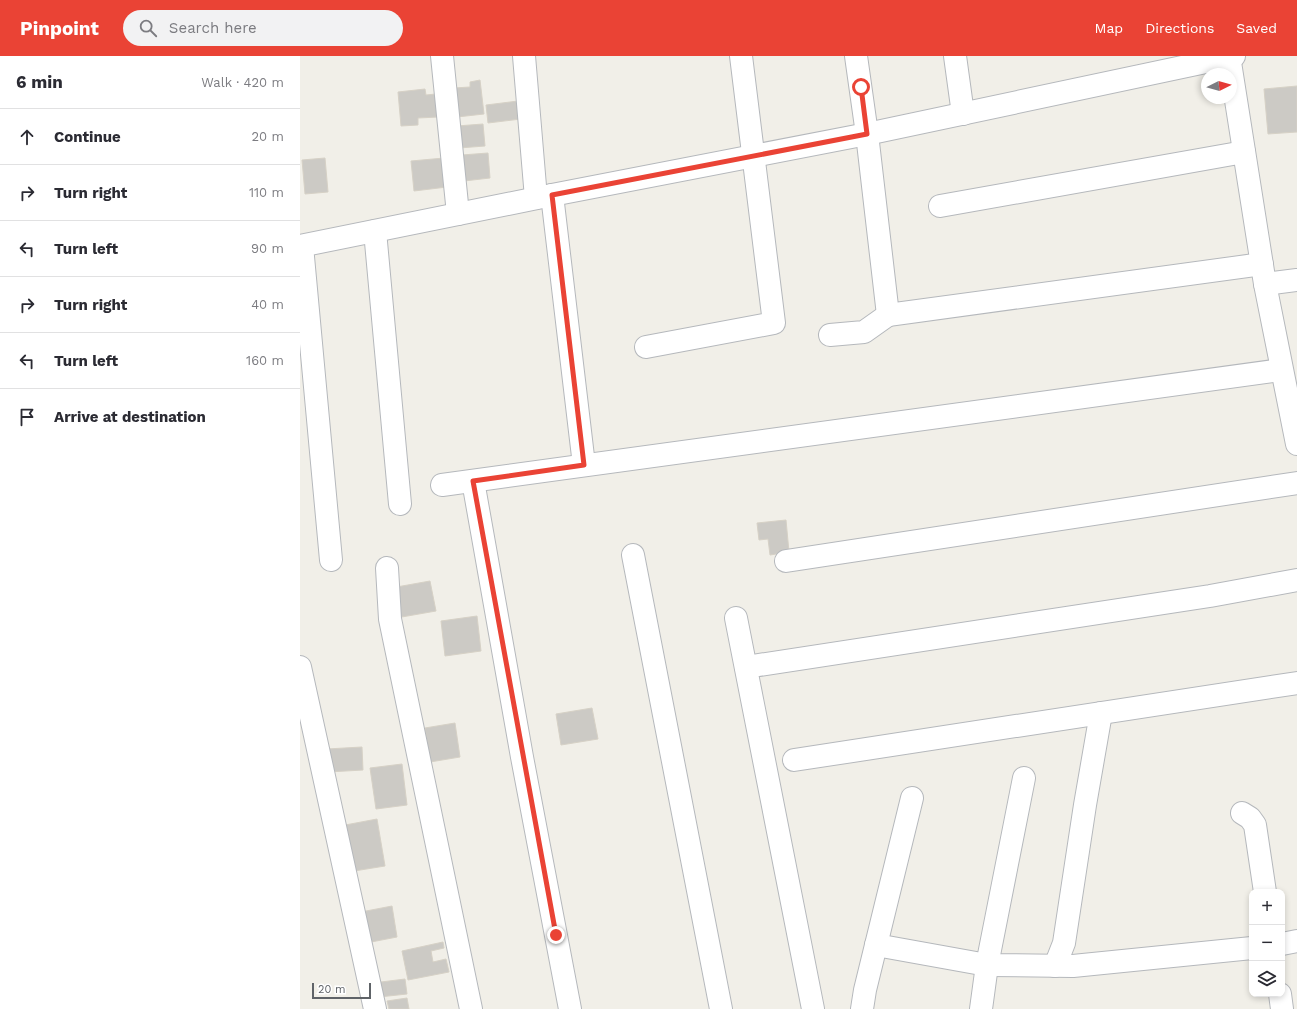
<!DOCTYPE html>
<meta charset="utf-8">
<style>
body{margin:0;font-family:"Work Sans",sans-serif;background:#f2f2f3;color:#2b2b33}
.controls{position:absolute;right:12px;bottom:12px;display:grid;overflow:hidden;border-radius:8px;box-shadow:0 2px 6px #0003}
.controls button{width:36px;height:36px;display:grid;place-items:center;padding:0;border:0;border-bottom:1px solid #e1e1e2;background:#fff;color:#2b2b33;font:20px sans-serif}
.compass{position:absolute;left:901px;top:12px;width:36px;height:36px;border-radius:50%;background:#fff;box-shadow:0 2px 6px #0003;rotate:85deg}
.scale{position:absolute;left:12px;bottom:10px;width:59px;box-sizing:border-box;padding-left:4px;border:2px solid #5f6368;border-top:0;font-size:11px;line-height:14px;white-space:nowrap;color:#5f6368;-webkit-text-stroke:3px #fff;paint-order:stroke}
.stop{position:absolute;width:12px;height:12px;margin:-9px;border:3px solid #ea4335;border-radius:50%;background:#fff}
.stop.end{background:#ea4335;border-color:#fff;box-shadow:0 1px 4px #0008}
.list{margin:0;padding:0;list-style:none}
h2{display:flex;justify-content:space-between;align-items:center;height:52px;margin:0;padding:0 16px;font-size:17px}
h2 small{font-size:13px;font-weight:400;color:#7c7c81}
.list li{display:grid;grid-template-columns:26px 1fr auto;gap:12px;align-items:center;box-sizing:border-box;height:56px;padding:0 16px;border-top:1px solid #e1e1e2}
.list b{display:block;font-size:15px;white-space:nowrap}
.list em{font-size:13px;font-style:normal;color:#7c7c81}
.icon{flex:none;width:22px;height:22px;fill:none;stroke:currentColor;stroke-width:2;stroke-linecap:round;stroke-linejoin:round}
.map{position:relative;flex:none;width:997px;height:953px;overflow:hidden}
header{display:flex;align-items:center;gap:24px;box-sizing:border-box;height:56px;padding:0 20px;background:#ea4335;color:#fff}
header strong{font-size:19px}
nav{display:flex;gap:22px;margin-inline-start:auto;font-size:14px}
.search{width:280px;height:36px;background:#f2f2f3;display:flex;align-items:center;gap:10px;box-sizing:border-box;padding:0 14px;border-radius:22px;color:#7c7c81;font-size:15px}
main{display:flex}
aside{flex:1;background:#fff}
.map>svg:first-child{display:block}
</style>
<header>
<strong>Pinpoint</strong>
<div class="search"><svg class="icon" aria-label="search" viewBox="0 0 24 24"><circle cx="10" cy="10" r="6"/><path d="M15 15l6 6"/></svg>Search here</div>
<nav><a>Map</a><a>Directions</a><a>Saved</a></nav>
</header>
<main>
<aside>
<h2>6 min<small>Walk · 420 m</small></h2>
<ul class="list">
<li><svg class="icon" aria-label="ahead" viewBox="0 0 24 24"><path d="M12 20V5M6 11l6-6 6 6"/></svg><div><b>Continue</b></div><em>20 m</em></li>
<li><svg class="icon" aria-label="right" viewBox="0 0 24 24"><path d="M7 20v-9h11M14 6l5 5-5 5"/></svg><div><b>Turn right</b></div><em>110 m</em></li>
<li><svg class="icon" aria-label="left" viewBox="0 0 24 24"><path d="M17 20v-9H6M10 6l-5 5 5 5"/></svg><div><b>Turn left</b></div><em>90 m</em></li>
<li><svg class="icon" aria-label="right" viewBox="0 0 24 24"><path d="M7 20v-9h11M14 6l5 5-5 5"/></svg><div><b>Turn right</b></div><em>40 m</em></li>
<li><svg class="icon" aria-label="left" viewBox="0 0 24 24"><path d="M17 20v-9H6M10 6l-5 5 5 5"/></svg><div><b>Turn left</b></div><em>160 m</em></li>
<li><svg class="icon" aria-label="arrive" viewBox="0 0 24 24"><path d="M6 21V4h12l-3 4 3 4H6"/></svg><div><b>Arrive at destination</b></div></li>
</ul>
</aside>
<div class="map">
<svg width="997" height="953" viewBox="0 0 997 953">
<rect width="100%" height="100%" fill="#f1efe8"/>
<!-- building -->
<g fill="#cccac5" stroke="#d6d1c6">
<polygon points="180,24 184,58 157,61 154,32 170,31 170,26"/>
<polygon points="997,30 997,76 968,78 964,33"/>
<polygon points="125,33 126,39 136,38 138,61 118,62 118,69 101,70 98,36"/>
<polygon points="218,45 221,63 188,67 186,49"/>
<polygon points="183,68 185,90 159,92 157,70"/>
<polygon points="188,97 190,122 164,125 162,99"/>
<polygon points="25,102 28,136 5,138 2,104"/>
<polygon points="144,102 147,131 114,135 111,105"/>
<polygon points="486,464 489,496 470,499 468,483 459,484 457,467"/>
<polygon points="130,525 136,555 96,562 91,532"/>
<polygon points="177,560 181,595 145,600 141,565"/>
<polygon points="292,652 298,683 261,689 256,658"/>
<polygon points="155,667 160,701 130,706 125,672"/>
<polygon points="62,691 63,714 28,716 27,693"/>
<polygon points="102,708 107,749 76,753 70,712"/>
<polygon points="77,763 85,810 48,816 40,770"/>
<polygon points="92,850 97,881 66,887 61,856"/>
<polygon points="143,886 144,892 131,895 133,906 146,903 149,916 108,924 102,895"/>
<polygon points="105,923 107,938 79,941 73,927"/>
<polygon points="107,942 109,953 89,953 87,945"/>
</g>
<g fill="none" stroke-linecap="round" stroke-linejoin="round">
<defs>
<g id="minor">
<polyline points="142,0 158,158"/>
<polyline points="224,0 236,142"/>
<polyline points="556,0 567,78 588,259 962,208"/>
<polyline points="655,0 663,58"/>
<polyline points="929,0 965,228 997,388"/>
<polyline points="252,139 284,409"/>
<polyline points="640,150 944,96"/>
<polyline points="75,175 100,448"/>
<polyline points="0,190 252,139 567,78 934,0"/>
<polyline points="2,190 31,504"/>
<polyline points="965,228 997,224"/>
<polyline points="530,279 564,276 588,259"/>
<polyline points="346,291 474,267 441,0"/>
<polyline points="173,425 222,701 270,953"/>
<polyline points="142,429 981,314"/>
<polyline points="333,499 421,953"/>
<polyline points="486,505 997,427"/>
<polyline points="87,512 90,563 171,953"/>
<polyline points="436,562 513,953"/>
<polyline points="0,611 75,953"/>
<polyline points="446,611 910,540 997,524"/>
<polyline points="494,704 997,627"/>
<polyline points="942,757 950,762 955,769 965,836"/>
<polyline points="982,888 997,885"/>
<polyline points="576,889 687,909 773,910 952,892"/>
<polyline points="755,910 764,887 785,749 801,657"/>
<polyline points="980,938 982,953"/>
<polyline points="562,953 565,934 612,742"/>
<polyline points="681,953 687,909 724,722"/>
</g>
</defs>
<!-- minor casing -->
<use href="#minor" stroke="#b5b8bc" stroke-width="24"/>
<!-- minor -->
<use href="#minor" stroke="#fff" stroke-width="22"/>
</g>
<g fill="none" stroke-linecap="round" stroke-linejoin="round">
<!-- route -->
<polyline stroke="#ea4335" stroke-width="5" points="256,879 173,425 284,409 252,139 567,78 561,31"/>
</g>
</svg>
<div class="controls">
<button>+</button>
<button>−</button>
<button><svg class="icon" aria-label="layers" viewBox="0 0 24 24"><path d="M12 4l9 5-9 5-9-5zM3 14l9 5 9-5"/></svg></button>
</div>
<svg class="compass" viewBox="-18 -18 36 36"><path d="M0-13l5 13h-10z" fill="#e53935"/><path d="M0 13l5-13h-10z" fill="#7c7c81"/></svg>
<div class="scale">20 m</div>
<div class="stop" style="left:561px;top:31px"></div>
<div class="stop end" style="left:256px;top:879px"></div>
</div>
</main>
